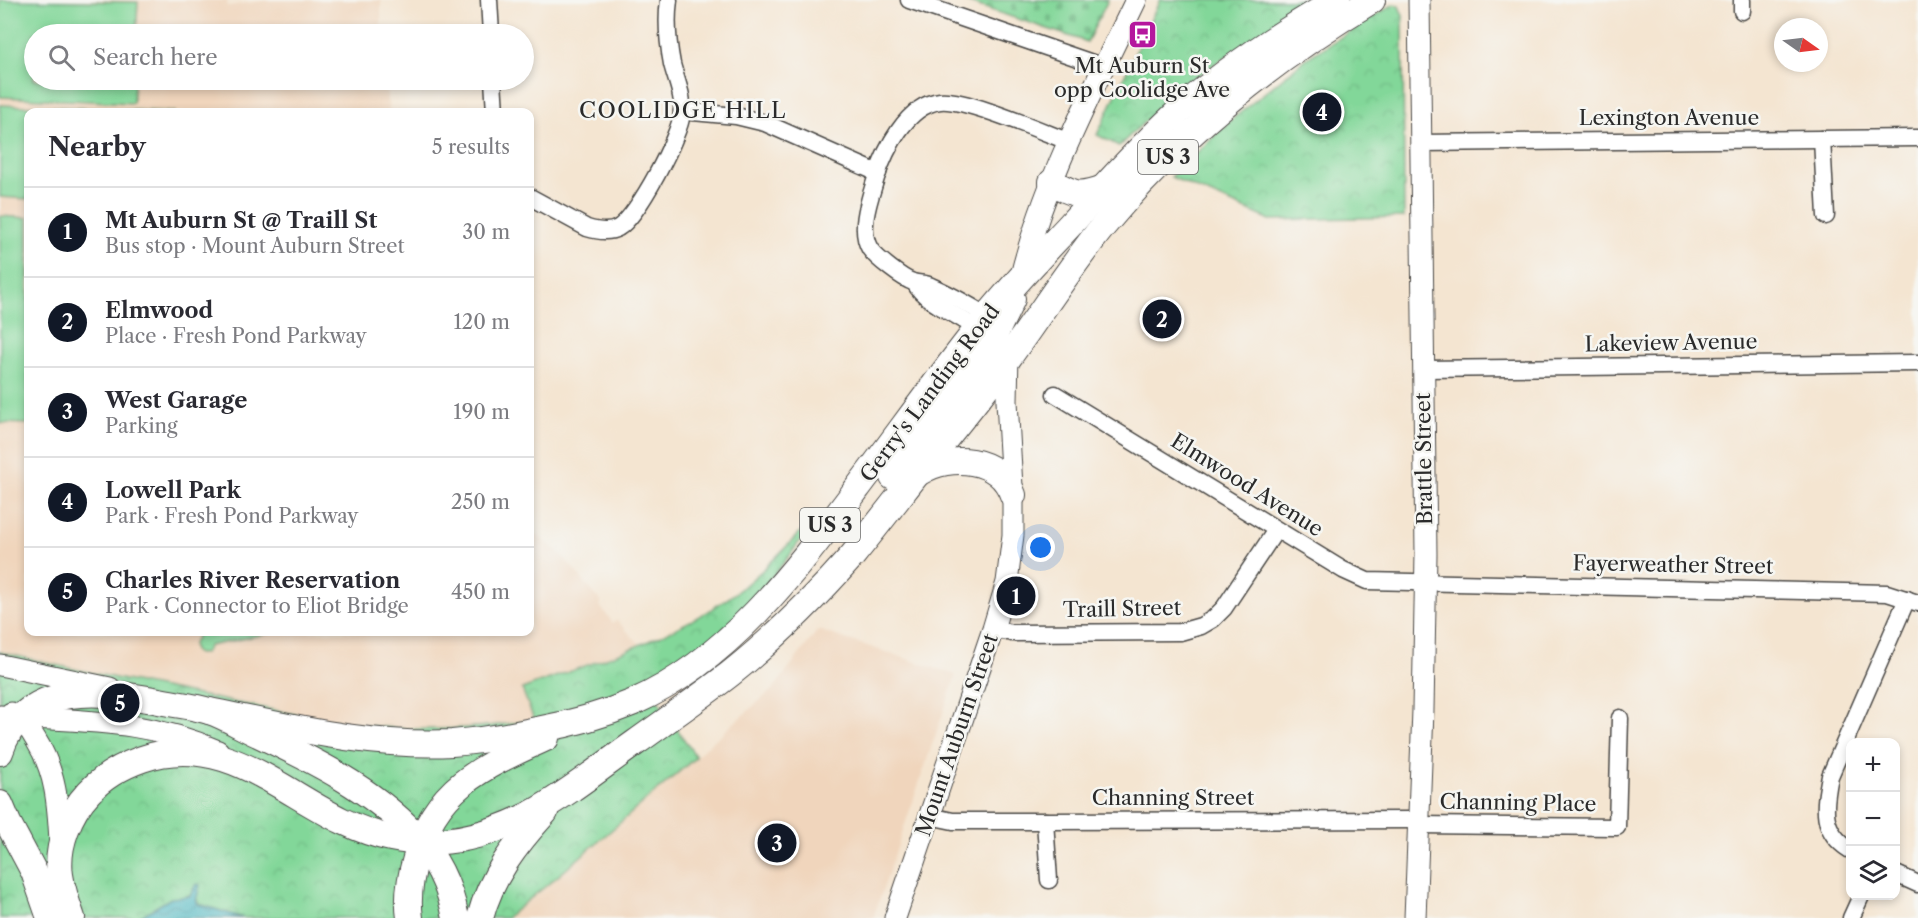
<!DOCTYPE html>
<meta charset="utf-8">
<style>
body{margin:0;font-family:"Libre Caslon Text",serif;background:#f7f7f7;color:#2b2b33}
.controls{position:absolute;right:18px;bottom:18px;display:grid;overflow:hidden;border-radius:12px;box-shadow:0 3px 9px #0003}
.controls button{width:54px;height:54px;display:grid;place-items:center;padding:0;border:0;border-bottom:2px solid #e1e1e2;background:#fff;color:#2b2b33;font:30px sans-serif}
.compass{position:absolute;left:1774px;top:18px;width:54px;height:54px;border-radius:50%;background:#fff;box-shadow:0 3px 9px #0003;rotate:104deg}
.you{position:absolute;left:1041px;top:548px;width:21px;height:21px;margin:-15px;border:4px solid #fff;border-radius:50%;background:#1a73e8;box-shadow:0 0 0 9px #1a73e833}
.badge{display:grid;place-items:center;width:39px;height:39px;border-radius:50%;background:#111827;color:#fff;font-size:20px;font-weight:700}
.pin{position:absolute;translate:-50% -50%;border:3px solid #fff;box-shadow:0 2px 6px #0006}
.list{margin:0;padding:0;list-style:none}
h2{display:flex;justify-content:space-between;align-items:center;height:78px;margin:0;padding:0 24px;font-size:26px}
h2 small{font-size:20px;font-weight:400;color:#7c7c81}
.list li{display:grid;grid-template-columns:39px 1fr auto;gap:18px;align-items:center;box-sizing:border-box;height:90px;padding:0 24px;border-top:2px solid #e1e1e2}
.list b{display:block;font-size:22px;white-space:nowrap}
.list p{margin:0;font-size:20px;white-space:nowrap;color:#7c7c81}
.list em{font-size:20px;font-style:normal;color:#7c7c81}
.icon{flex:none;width:33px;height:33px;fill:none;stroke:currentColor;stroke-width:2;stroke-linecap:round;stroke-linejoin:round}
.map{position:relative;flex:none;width:1918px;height:918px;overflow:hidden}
.search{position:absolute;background:#fff;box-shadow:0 3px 9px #0003;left:24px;top:24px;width:510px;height:66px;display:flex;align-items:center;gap:15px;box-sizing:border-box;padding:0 21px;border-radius:33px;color:#7c7c81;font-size:22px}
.panel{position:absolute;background:#fff;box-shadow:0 3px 9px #0003;left:24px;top:108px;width:510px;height:528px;border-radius:12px}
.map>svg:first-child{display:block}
</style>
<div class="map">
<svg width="1918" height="918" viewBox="0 0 1918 918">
<defs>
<pattern id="cemetery-stones" width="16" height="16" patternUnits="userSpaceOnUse" patternTransform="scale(1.5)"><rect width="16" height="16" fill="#82d799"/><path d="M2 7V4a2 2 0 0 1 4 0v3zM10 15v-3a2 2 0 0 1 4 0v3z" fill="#70b984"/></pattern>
<pattern id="park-crowns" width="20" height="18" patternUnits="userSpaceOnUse" patternTransform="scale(1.5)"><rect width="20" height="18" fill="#82d799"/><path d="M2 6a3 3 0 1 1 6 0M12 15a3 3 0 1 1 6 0" fill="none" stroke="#70b984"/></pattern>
<pattern id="water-waves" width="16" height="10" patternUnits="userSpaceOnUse" patternTransform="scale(1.5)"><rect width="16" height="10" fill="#46b5c0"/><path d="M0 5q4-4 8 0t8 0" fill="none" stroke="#3b939c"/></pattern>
</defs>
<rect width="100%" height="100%" fill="#f6f6f2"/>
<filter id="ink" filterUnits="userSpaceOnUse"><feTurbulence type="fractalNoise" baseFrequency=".0167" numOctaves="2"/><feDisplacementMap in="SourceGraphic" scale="12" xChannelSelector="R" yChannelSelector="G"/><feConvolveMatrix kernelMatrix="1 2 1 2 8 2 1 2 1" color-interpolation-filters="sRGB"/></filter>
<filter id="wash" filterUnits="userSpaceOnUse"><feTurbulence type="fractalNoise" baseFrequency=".008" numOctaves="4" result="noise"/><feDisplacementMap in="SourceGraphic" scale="24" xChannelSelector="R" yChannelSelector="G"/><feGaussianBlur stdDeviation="1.35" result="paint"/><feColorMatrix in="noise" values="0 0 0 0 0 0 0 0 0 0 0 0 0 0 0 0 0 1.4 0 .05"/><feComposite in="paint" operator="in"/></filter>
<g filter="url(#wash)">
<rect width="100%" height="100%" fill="#f4e5d1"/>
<!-- built -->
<g fill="#f0d5bc">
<polygon points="0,0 227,0 228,6 268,0 381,0 381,34 34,34 34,80 385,80 389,110 388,112 28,112 28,632 530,632 530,535 535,534 561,554 601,602 599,605 613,623 616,620 640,644 522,689 534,720 463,729 404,729 348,723 93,675 0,652"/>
<polygon points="818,630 956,675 873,918 506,918 557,877 773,689"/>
</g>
<!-- cemetery -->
<polygon fill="url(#cemetery-stones)" stroke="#568162" stroke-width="1.5" points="961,0 1108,0 1087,42"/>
<!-- park -->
<g fill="url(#park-crowns)" stroke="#568162" stroke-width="1.5">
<polygon points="1160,0 1318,0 1283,19 1182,86 1119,146 1097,135"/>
<polygon points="1394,4 1399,6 1403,16 1404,217 1270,220 1171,177 1230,121 1307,58"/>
<path d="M820 512 790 555 734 623 648 686 696 757 557 877 506 918H243L199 904 193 893 185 897 171 898 138 918H0V652C74 670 148 685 223 700 272 709 321 721 371 726 426 732 480 729 534 720L522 689C591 663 665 641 727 599 762 575 790 542 820 512Z"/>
</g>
<!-- pitch -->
<g fill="#82d799" stroke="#568162" stroke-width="1.5">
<polygon points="0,0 138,2 136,34 34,34 34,80 134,80 133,103 0,97"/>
<polygon points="0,105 176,112 28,112 28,199 0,197"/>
<polygon points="0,216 28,218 28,424 0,423"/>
<path d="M196 632H274L209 646 205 653C194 657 189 646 197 638Z"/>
</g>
<!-- water -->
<polygon fill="url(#water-waves)" stroke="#387076" stroke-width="1.5" points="196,884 200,885 196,901 199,904 243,918 138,918 171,898 190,896"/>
</g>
<g filter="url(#ink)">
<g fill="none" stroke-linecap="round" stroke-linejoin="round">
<defs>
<g id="minor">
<polyline points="489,0 491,34"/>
<polyline points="909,0 1104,67"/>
<polyline points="1742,0 1742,11"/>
<polyline points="493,80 495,112"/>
<polyline points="682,111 736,116 765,123 878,173"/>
<polyline points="1822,139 1826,216"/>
<polyline points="1420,143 1918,138"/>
<path d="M530 197 587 228C597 231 609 233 618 228 638 216 680 136 682 113 684 97 676 80 672 64 668 43 666 21 669 0"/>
<path d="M915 283C925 303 958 314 977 329"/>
<path d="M987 316C969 305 950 294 931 286 925 283 919 284 913 282 903 279 876 258 870 249 858 229 870 198 876 178 885 150 907 105 940 101 965 98 1043 132 1070 142"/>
<polyline points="1423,369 1918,363"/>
<polyline points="1055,394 1343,570 1367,581 1887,593 1918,603"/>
<polyline points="993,629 1012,633 1180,632 1201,626 1213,619 1224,608 1276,530"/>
<polyline points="929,816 953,821 1045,821 1418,820"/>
<polyline points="1045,821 1049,880"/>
<polyline points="1418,825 1617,827 1620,718"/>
<path d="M1850 850C1820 831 1824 806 1830 776L1907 599"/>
<polyline points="1896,874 1918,884"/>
<polyline points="1851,918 1861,896"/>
</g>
<g id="major">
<path d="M1020 280C1043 183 1093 90 1136 0"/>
<polyline points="0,665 110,688"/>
<path d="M11 713C22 719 30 729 36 740 56 772 58 804 60 841"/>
<path d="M0 716C77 722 146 718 218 751"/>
<polyline points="895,918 993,629 1007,582 1013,535 1013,504 1007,401 1008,352"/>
<polyline points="1415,918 1423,710 1426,554 1419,0"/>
</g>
<g id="highway">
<path d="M1052 182C1075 195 1079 197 1104 188"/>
<path d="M920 472C950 453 1000 457 1013 495"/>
<polyline points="893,477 988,348 1012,299"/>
<path d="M209 711C289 727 369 747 452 743 480 741 509 736 537 730 570 724 603 715 634 702 729 660 795 571 856 490 897 436 936 381 978 328 1006 292 1038 259 1069 226 1104 187 1140 147 1179 111 1227 68 1282 32 1338 0"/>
<path d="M0 752C23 679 105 690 164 702 179 705 194 706 209 711 225 716 242 727 258 734 313 760 372 789 414 834 436 857 450 887 456 918"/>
<polyline points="0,804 8,823 34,872 50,918"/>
<path d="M72 918C67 904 62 889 60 875 56 846 69 813 89 792 103 777 122 766 142 759 239 725 303 821 391 838 439 848 488 836 531 814 568 794 601 767 635 743 667 720 699 698 730 674 774 639 815 598 853 555 876 527 898 498 920 470 950 433 981 396 1009 357 1041 313 1070 267 1104 225 1179 136 1272 60 1372 0"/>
<path d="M410 918C407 898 410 878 416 858 434 787 484 766 546 738"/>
<path d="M480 918C491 876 516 844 545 812"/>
</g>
</defs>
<!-- minor casing -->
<use href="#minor" stroke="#494744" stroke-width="19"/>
<!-- major casing -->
<use href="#major" stroke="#494744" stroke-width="23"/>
<!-- highway casing -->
<use href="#highway" stroke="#494744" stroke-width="28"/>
<!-- minor -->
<use href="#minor" stroke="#fff" stroke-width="16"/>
<!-- major -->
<use href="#major" stroke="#fff" stroke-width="21"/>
<!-- highway -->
<use href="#highway" stroke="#fff" stroke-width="26"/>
</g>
</g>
<!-- icons -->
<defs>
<symbol id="bus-square" viewBox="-11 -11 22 22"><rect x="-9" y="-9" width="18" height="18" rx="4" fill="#b5179e" stroke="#f6f6f2"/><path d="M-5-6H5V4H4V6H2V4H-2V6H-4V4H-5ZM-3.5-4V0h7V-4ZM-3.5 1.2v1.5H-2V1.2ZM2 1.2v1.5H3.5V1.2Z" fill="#fff"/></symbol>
</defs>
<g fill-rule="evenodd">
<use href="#bus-square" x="1126" y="18" width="33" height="33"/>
</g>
<g text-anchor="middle" stroke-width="5" stroke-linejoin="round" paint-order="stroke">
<!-- shield labels -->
<g fill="#f6f6f2" stroke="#686867" stroke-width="1.5">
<rect x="1138" y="140" width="60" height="34" rx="4.5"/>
<rect x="800" y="508" width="60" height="34" rx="4.5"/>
</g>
<g font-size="20" font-weight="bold" fill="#2b2b2b">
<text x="1168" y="164">US 3</text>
<text x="830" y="532">US 3</text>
</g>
<!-- poi labels -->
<g font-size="21" fill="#2b2b2b" stroke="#f6f6f2">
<text x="1142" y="73">Mt Auburn St<tspan x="1142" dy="24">opp Coolidge Ave</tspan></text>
</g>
<!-- street labels -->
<g font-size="21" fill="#2b2b2b" stroke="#f6f6f2">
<text x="1669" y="125">Lexington Avenue</text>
<text transform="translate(1671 343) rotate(-1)" y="7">Lakeview Avenue</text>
<text transform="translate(930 393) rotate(-53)" y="7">Gerry's Landing Road</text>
<text transform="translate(1424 459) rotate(-91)" y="7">Brattle Street</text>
<text transform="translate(1247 485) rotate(32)" y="7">Elmwood Avenue</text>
<text transform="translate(1673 565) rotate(1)" y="7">Fayerweather Street</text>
<text transform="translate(1122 609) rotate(-1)" y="7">Traill Street</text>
<text transform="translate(957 735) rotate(-71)" y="7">Mount Auburn Street</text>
<text x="1173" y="805">Channing Street</text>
<text transform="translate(1518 803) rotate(1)" y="7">Channing Place</text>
</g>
<!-- neighbourhood labels -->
<g font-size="22" letter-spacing="1.5" fill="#2b2b2b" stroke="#f6f6f2">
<text x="683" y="118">COOLIDGE HILL</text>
</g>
</g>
</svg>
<div class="controls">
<button>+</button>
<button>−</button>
<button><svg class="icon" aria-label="layers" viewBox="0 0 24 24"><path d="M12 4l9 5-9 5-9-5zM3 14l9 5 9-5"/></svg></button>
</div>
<svg class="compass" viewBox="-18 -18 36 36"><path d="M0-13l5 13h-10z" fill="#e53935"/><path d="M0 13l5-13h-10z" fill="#7c7c81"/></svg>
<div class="you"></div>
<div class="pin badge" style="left:1016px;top:596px">1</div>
<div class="pin badge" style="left:1162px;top:319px">2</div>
<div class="pin badge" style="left:777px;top:843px">3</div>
<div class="pin badge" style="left:1322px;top:112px">4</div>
<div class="pin badge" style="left:120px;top:703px">5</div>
<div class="search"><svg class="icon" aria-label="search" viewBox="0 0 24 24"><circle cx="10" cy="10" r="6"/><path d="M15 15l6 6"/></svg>Search here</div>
<section class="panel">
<h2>Nearby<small>5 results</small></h2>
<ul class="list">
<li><span class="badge">1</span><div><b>Mt Auburn St @ Traill St</b><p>Bus stop · Mount Auburn Street</p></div><em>30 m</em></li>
<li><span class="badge">2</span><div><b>Elmwood</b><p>Place · Fresh Pond Parkway</p></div><em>120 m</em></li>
<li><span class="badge">3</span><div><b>West Garage</b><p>Parking</p></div><em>190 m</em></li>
<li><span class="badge">4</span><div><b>Lowell Park</b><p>Park · Fresh Pond Parkway</p></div><em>250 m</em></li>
<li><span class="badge">5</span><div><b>Charles River Reservation</b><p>Park · Connector to Eliot Bridge</p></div><em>450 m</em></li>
</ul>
</section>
</div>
